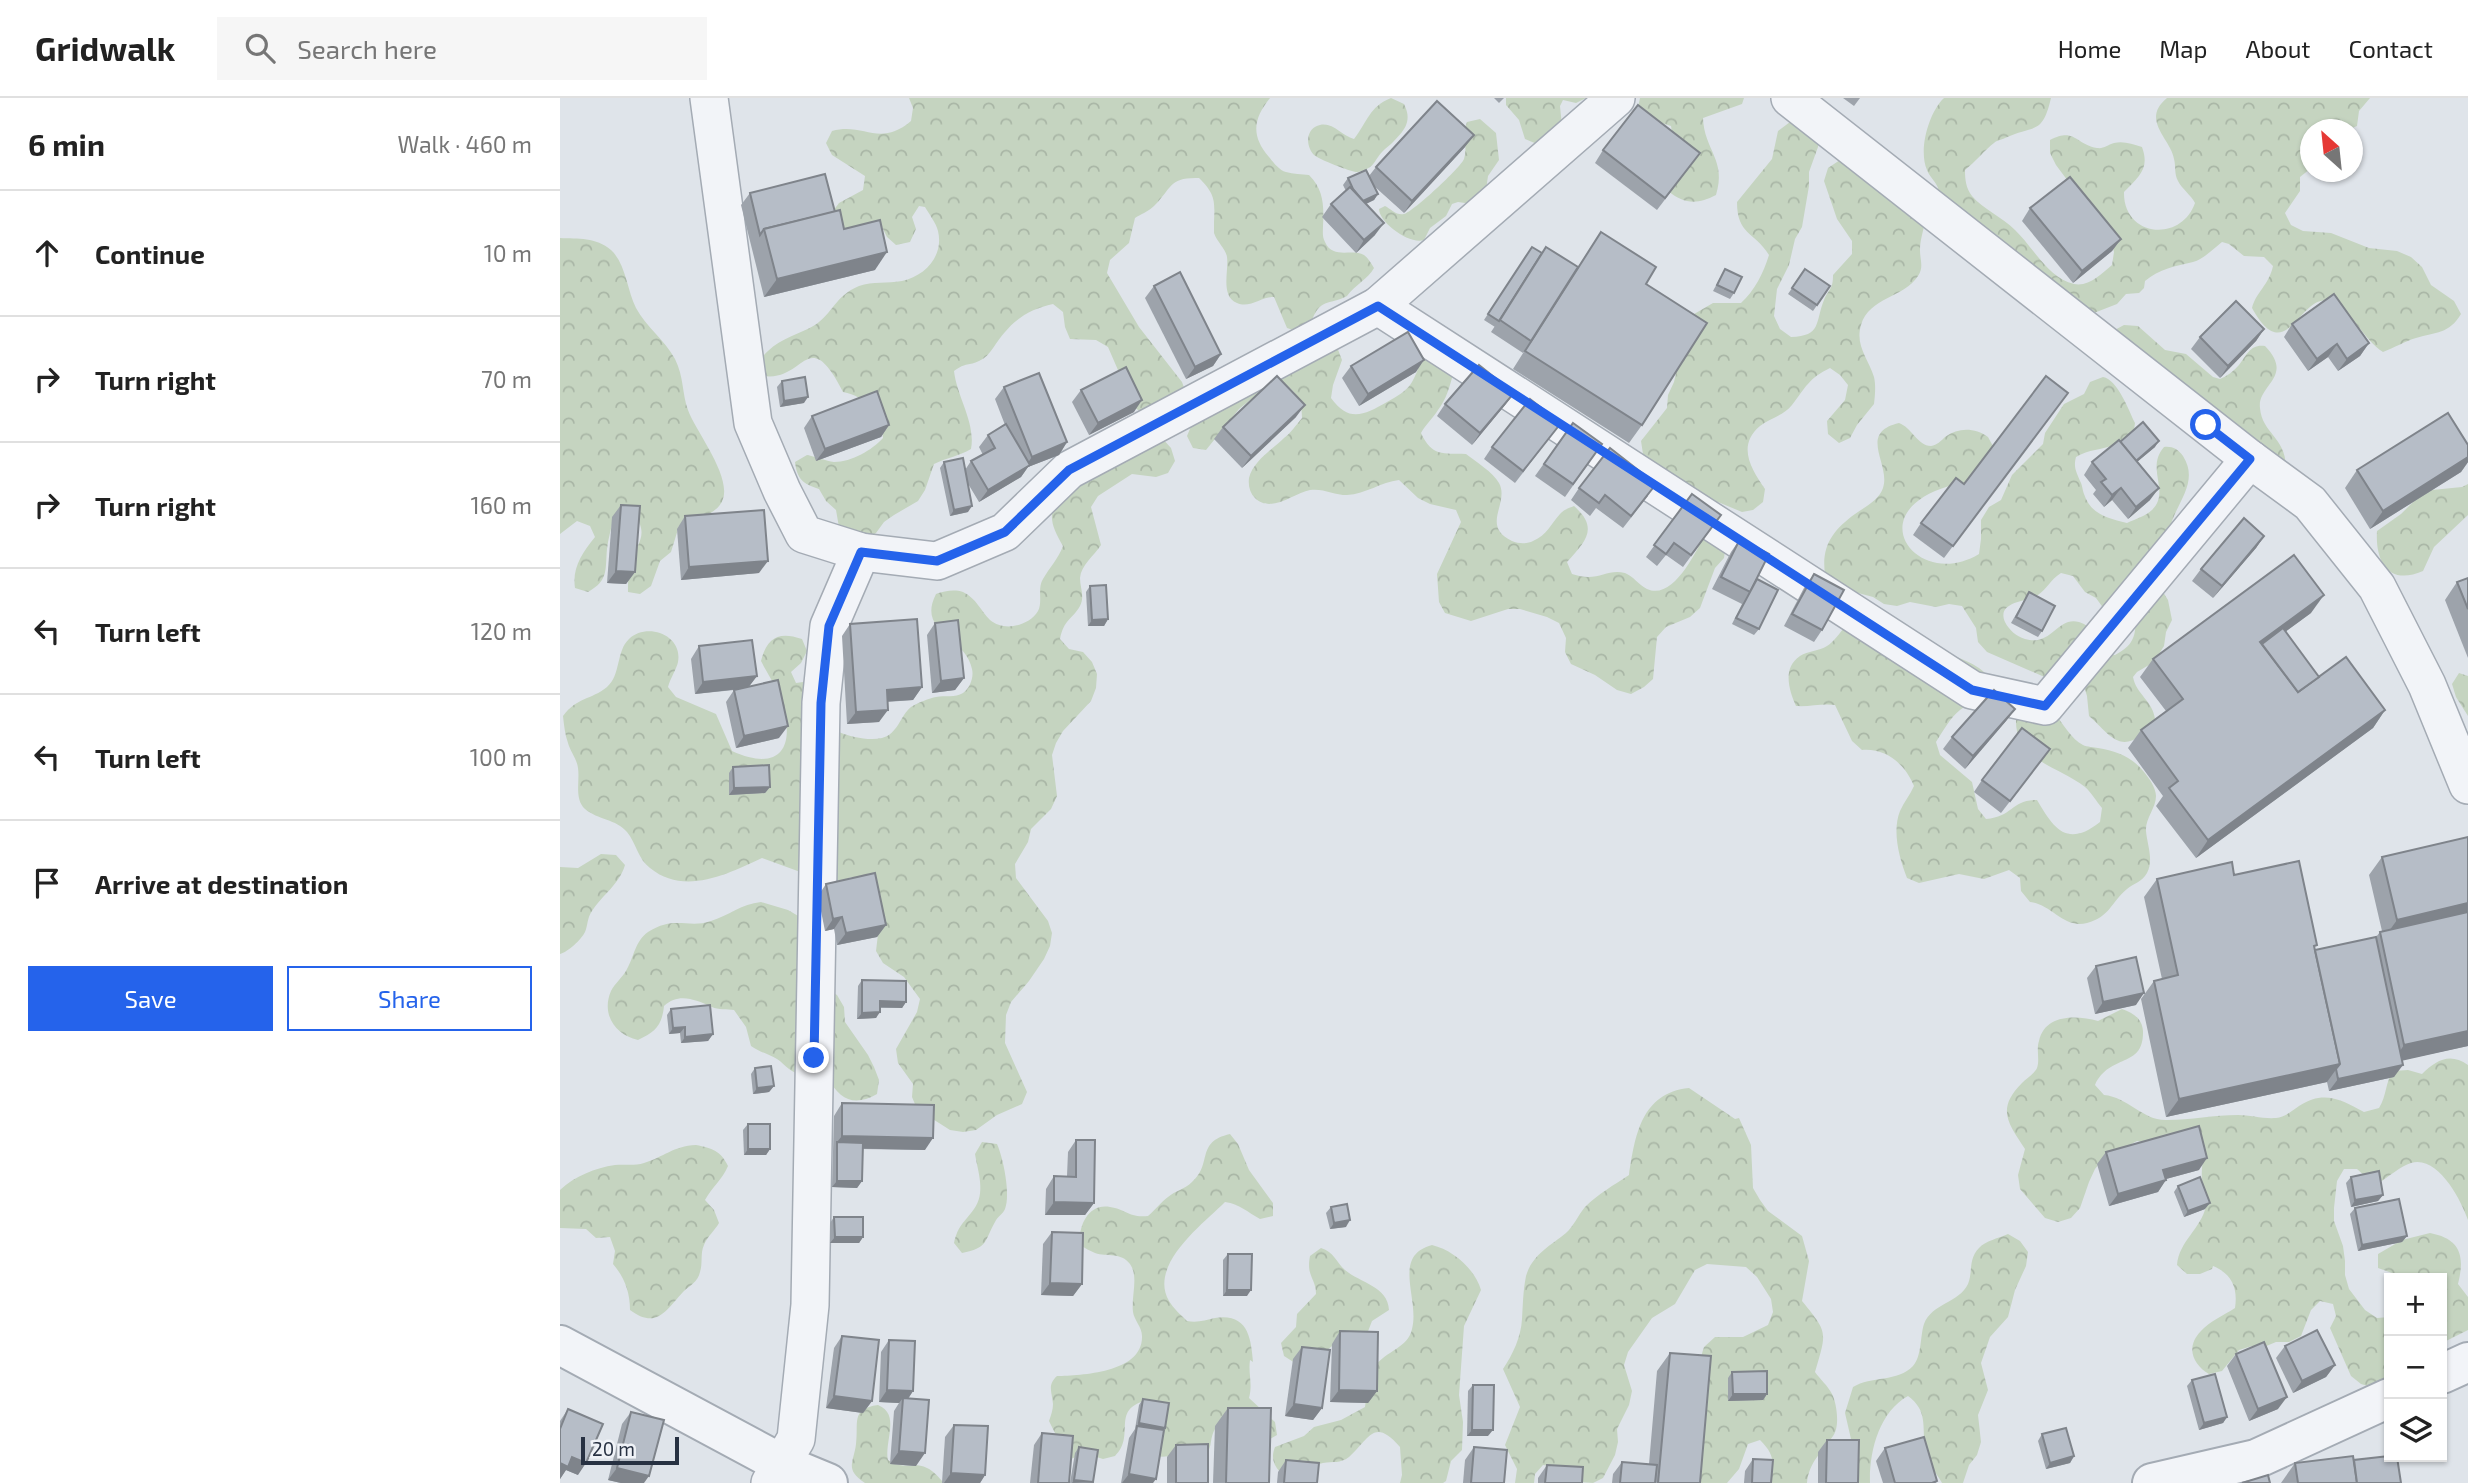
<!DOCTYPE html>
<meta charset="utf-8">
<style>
body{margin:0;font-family:"Exo 2",sans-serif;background:#f6f6f6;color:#222}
.controls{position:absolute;right:21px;bottom:21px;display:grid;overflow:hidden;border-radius:0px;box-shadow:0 2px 5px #0004}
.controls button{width:63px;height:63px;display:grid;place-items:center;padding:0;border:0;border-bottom:2px solid #e0e0e0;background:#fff;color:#222;font:35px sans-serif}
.compass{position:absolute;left:1740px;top:21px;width:63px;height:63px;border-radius:50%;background:#fff;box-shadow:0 2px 5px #0004;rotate:333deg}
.scale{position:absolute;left:21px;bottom:18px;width:98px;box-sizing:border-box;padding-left:7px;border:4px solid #273142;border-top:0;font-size:19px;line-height:24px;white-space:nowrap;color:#273142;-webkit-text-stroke:5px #eff2f7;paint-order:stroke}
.stop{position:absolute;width:21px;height:21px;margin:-16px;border:5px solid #2563eb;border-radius:50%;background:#fff}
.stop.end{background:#2563eb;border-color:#fff;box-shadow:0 2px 7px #0008}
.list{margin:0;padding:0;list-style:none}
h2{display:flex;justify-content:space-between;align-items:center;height:91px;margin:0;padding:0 28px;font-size:30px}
h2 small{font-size:23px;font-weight:400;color:#767676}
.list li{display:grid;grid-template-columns:46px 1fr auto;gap:21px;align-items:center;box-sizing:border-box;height:126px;padding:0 28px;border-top:2px solid #e0e0e0}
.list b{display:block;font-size:26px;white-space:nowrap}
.list em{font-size:23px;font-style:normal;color:#767676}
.actions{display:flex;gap:14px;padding:21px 28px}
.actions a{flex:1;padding:16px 0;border:2px solid #2563eb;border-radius:0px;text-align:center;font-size:24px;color:#2563eb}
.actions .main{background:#2563eb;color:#fff}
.icon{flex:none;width:38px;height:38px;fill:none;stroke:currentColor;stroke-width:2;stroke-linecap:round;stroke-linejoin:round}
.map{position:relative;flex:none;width:1908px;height:1385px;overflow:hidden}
header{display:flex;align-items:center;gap:42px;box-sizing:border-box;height:98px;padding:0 35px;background:#fff;border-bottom:2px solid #e0e0e0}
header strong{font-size:33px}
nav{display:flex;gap:38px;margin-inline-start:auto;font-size:24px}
.search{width:490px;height:63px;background:#f6f6f6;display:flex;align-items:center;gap:18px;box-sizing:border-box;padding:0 24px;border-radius:0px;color:#767676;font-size:26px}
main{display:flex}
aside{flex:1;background:#fff}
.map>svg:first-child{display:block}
</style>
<header>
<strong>Gridwalk</strong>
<div class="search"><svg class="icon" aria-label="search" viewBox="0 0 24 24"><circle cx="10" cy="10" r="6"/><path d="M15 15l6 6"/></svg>Search here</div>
<nav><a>Home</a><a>Map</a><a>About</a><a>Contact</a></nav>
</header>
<main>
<aside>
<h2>6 min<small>Walk · 460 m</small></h2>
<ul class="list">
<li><svg class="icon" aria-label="ahead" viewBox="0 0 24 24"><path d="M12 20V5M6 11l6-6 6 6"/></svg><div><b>Continue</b></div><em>10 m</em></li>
<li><svg class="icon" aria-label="right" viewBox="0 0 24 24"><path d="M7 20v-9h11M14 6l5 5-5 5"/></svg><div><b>Turn right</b></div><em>70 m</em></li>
<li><svg class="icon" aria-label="right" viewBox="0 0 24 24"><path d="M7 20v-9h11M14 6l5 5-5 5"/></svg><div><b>Turn right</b></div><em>160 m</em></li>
<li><svg class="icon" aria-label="left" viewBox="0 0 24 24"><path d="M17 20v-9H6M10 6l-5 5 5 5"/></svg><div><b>Turn left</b></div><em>120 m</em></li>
<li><svg class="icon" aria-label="left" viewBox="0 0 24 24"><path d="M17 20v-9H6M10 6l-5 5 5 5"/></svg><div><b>Turn left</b></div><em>100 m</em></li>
<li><svg class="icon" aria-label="arrive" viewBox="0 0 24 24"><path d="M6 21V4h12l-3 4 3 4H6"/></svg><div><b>Arrive at destination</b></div></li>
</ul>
<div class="actions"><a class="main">Save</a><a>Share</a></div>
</aside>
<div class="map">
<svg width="1908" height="1385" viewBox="0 0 1908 1385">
<defs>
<pattern id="forest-crowns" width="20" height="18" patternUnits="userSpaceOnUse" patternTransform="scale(1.75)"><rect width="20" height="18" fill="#c5d4c0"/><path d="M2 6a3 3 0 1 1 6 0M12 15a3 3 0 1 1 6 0" fill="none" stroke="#a9b6a6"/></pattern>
</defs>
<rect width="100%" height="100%" fill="#dfe4ea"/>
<!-- forest -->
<g fill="url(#forest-crowns)">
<path d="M349 0H710C694 20 690 37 709 59 714 65 719 72 726 74 733 76 742 76 749 77 764 92 764 108 763 128 763 133 762 139 765 144 773 162 792 150 804 157 808 160 811 165 814 170 808 181 795 187 787 198 768 208 760 199 751 225L733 232 727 230 714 199C702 198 690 211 677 205 660 198 669 173 667 159 666 151 657 144 654 135 654 134 654 125 654 124 655 102 655 96 639 80 609 79 612 90 594 108 589 113 581 116 575 120L569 145 550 162 547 175 579 229 622 284 627 298 590 321 574 309 548 249 536 242 510 241 505 229 503 214 493 206C474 210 457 219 445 234 436 243 431 258 419 263 409 268 406 264 394 273 397 299 416 325 411 351 399 358 386 360 374 366L365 392 358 403 334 417 324 424 316 435 305 442 280 435 276 412 266 403 259 391C243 386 237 381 235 364L247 357C256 359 266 363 274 364 292 364 312 352 323 340 322 317 306 298 283 294 246 222 245 289 199 277 199 267 200 260 208 253 221 240 240 236 255 227 273 215 275 198 299 188 313 183 327 186 342 183 365 178 384 158 378 133 376 125 369 116 365 109L359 108 352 119 356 131 350 144 336 147 327 139 321 127 286 143 270 117 279 105 303 92 305 78 272 57 266 45 272 33C304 24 319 50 351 23L353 10Z"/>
<path d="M831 0 844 6C852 22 846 31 834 43 831 47 825 50 822 54 813 64 815 70 798 74 793 75 758 61 754 57 745 47 746 30 760 27 773 24 782 38 794 41 808 23 809 9 831 0Z"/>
<polygon points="946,0 1026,0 1016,5 1003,2 1000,8 1002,28 977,46 965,41 959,22 946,7"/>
<path d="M1080 0H1184L1182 6 1143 20C1144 52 1167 62 1156 97 1137 107 1124 106 1108 93L1113 41 1111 28 1086 20 1078 9Z"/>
<path d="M1384 0H1491C1482 38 1475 26 1445 40 1441 42 1437 42 1434 45 1426 51 1414 65 1405 72 1405 82 1406 90 1412 98 1423 111 1442 119 1455 132 1473 149 1488 180 1514 186 1529 189 1541 176 1552 167L1554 154 1551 141 1496 67 1490 55V42C1515 29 1515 46 1537 50 1544 51 1547 47 1554 45 1564 43 1572 46 1582 49 1590 71 1579 78 1564 94 1563 139 1621 145 1635 105 1631 97 1622 91 1618 83 1614 76 1616 68 1614 61 1611 41 1580 22 1607 0H1810L1799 13 1797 28 1790 31 1750 32V71L1740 79V93L1725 115 1731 127 1743 133 1771 135 1809 150 1837 153 1851 159 1862 169 1871 187 1894 203 1901 216C1889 236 1876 234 1856 240 1845 243 1834 250 1823 254 1803 242 1791 209 1768 203 1740 196 1726 272 1692 210 1696 194 1709 187 1713 168L1704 159 1684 158 1669 146 1662 144C1653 151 1644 161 1633 164 1616 168 1599 171 1585 183L1584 190 1579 195 1566 196 1557 206 1521 220 1380 123C1379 113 1380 101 1378 90 1376 84 1369 78 1367 72 1358 52 1369 14 1384 0Z"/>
<path d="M1238 18 1259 36 1258 49 1249 74V88L1242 129 1235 141 1229 167 1217 191 1214 218 1220 231 1231 239C1262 238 1255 224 1264 202 1269 190 1273 192 1273 177L1292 156V143L1277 121 1264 83 1268 70 1280 62 1365 125C1363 133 1360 143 1360 152 1360 162 1364 169 1358 178 1344 200 1309 199 1301 227 1295 248 1308 260 1314 279 1316 287 1315 298 1314 306L1297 327 1290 340 1279 345 1268 336 1267 323 1285 302 1288 287 1280 277 1270 270C1249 280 1245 290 1232 307 1223 318 1210 320 1200 328 1176 348 1192 372 1205 391L1203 404 1193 412 1182 414 1158 404H1144L1092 366 1083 356 1081 343 1107 310 1108 297 1114 284 1129 219 1153 205H1181C1195 192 1203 176 1209 157 1194 133 1177 137 1177 104L1212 61 1218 33Z"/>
<path d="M920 21 936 35 939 62 928 78 926 92 912 106 898 104 892 106 886 118 870 130 864 142C849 147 819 124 819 111L825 108C831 111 837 118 844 116 853 114 901 69 904 61 908 49 902 35 907 24Z"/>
<path d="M0 140C18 141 36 139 51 152 66 166 67 192 76 210 86 229 105 242 115 261 124 279 122 296 128 312 136 334 171 377 163 401 158 417 133 422 119 428L111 454 100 463 91 488 80 496 68 494C68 485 68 474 71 465 77 444 89 438 75 417L53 422C51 432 48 441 47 451 45 472 49 482 28 494L15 490C12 470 22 455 35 439L30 428 17 423 0 436Z"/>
<path d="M1564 227 1578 228 1605 252 1626 256 1653 279 1660 281C1667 278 1674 273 1679 267 1687 257 1690 246 1705 248 1735 279 1697 287 1700 310 1702 335 1725 339 1726 368L1551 234Z"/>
<path d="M777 249 782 262 773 287 771 300C789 325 804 317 827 304 836 299 847 293 852 284 859 272 860 261 868 250L893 276C890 288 886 302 878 312 873 320 866 326 861 335 872 359 883 355 906 356 916 364 933 374 939 385 950 405 920 428 952 443 959 446 967 446 973 443 987 437 991 426 1000 416 1003 412 1009 410 1014 408 1039 430 1026 443 1007 464L1012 476C1038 485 1046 470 1065 475 1073 478 1079 487 1087 491 1113 503 1136 454 1145 436L1166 446 1164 460 1155 470 1140 510 1130 519 1106 529 1097 539 1093 581 1084 589 1071 596 1057 592 1035 577 1011 566 1005 554 1006 540 999 525 987 519 960 511H948L911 523 885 515 879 504 877 476 901 424 896 412 870 406 858 400 839 382C821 384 806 396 787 397 774 397 763 390 750 392 734 395 711 416 695 400 690 395 688 388 689 380 693 363 713 351 724 340 731 335 736 327 742 320 742 304 738 296 725 286L699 295 679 311 646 352 633 350 627 338 632 326Z"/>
<path d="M1543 279C1558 282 1568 311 1575 325L1574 332C1568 338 1563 344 1555 347 1541 352 1529 351 1516 359 1513 370 1517 375 1521 385 1522 387 1523 394 1524 396 1531 417 1548 420 1567 425 1575 421 1586 418 1592 412 1611 393 1585 371 1604 349 1612 348 1618 351 1623 358 1639 383 1618 403 1611 426L1544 511 1536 500 1525 494 1513 478 1501 475C1490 482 1487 491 1478 497 1467 504 1436 503 1445 524 1449 532 1456 538 1465 541 1492 549 1497 518 1519 524 1533 528 1540 544 1548 556L1555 557C1580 544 1575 531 1575 505L1601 491 1608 502 1612 522 1606 534 1604 548 1594 564 1577 574 1573 579C1576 596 1593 603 1595 621 1592 628 1586 633 1580 638 1557 655 1545 631 1529 618L1527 598 1523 585 1489 581 1427 554 1418 544 1416 530 1402 508 1389 506 1376 509 1350 504 1337 508 1324 506 1313 499 1287 492 1265 476C1261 448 1273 432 1295 416 1305 409 1319 402 1323 390 1331 366 1297 335 1339 325 1351 329 1358 348 1371 348 1377 347 1381 343 1385 339 1399 329 1415 330 1428 339L1434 350 1401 393 1389 388C1298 415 1358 493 1419 456L1421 441V422L1429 409 1441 402 1452 377 1483 346 1485 335 1500 312 1504 306 1524 296 1530 284Z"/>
<path d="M601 339 611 350 615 363 608 375 596 379 572 376 538 398 531 409 541 447C534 458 521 467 520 480 520 490 525 498 520 508 512 522 504 521 500 541L509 551 523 554 532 564 537 576 536 590 531 603 503 633 496 645 492 657 497 698 491 711 471 731 468 744 455 766 456 780 488 823 492 835 490 848 484 861 469 883 451 904 446 917 445 945 467 994 462 1006 437 1017 416 1032 403 1034 390 1032 357 1011 352 999 353 986 338 965 336 951 357 914 360 901 344 879 323 865 316 853 321 811 304 779H291L279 784 265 783 202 760C168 776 124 798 90 770 78 761 76 745 67 734 56 721 38 722 25 711 14 701 20 683 18 670 17 661 10 653 8 645 5 637 4 627 3 618 17 599 31 602 47 589 61 577 56 553 69 541 87 524 123 537 118 564 117 570 110 581 108 589L116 599 156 616 172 653C225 677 237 643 219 598 215 586 207 575 201 563 207 539 219 533 242 541L247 553 241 565 231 574 236 585 250 583 279 634C291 639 309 643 322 640 338 636 340 618 351 609 357 605 370 600 376 599 385 597 395 600 403 595 410 590 414 579 412 571 406 538 356 535 376 496 385 493 394 491 403 494 416 500 421 513 430 522 444 534 469 528 478 513 483 504 477 490 483 481 490 469 498 461 503 448 493 430 487 419 497 400Z"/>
<path d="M1908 386V417L1874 449 1863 473C1829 488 1815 464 1817 433L1841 416 1860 397 1872 392 1902 389Z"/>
<path d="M1286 528C1318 537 1402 553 1424 574 1428 578 1430 583 1432 588 1423 600 1411 603 1400 612 1390 620 1383 633 1376 644L1380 657 1412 684 1418 711 1426 721C1453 719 1451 702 1477 702 1494 731 1507 750 1540 724L1542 710C1536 703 1531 694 1525 689 1497 667 1454 663 1456 620L1494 615C1502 624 1512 642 1523 647 1527 649 1534 649 1538 650 1557 653 1572 659 1584 674 1589 680 1596 690 1596 698 1596 710 1585 721 1586 733 1587 746 1594 762 1587 775 1582 784 1574 785 1567 791 1551 804 1550 819 1527 825 1503 831 1493 807 1470 804L1461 793 1460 780 1449 772 1424 781 1399 776 1359 785 1347 780C1339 760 1332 733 1340 713 1344 704 1350 697 1354 688 1345 666 1326 650 1302 652L1292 643 1275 607C1262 605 1250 609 1236 608 1229 592 1222 570 1240 558 1248 553 1259 553 1267 548 1274 544 1280 534 1286 528Z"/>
<polygon points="1899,575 1908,578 1908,618 1896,599 1892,586"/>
<path d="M41 756 56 757 65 767C59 787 43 796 32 813 27 820 28 827 25 834 21 842 8 854 0 856V769L18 770Z"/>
<path d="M201 804 228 812 240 819 253 882 277 897 284 909 285 924 308 957 314 969 319 982 317 996C294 1009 280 1002 268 980L273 960 266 948 242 976C231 976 226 967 217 961 209 956 199 954 191 948L186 929 174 912C167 911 158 912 152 909 136 902 119 894 104 908 102 928 95 934 78 942 55 937 41 916 51 893 55 885 63 879 67 871 74 859 75 843 88 834 115 817 128 831 151 823 170 817 181 806 201 804Z"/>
<path d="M1562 911C1573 915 1582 920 1583 933 1584 971 1550 955 1535 987L1544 997C1568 999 1583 1023 1607 1022 1631 1022 1654 1017 1678 1017 1690 1017 1703 1021 1716 1020 1725 1019 1732 1013 1739 1008 1763 992 1781 1001 1804 1014L1819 1010C1827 997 1825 985 1833 973L1848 972 1862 976C1876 962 1890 954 1908 967V1122C1901 1102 1878 1057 1851 1065 1841 1068 1828 1079 1819 1085L1807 1080 1797 1071H1784L1777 1083 1774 1110V1123L1783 1148 1785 1163V1177L1789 1191 1805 1212 1817 1220 1829 1219V1284L1814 1290 1801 1286 1791 1278 1770 1230 1776 1218 1773 1206 1760 1203 1751 1212 1741 1238 1729 1244H1716L1704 1249 1692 1248 1679 1252 1662 1273 1649 1276C1633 1267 1625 1249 1641 1233 1649 1224 1664 1217 1675 1210 1678 1190 1672 1176 1653 1168L1652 1171 1640 1176H1627L1617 1167C1619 1143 1641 1131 1646 1108 1648 1098 1643 1091 1642 1081 1641 1073 1643 1062 1644 1054L1577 1043 1543 1061 1535 1071 1529 1084 1520 1110 1511 1120 1498 1124 1485 1120 1460 1091 1458 1077 1465 1051C1448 1025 1436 1011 1462 985 1466 981 1475 975 1477 970 1480 962 1476 951 1479 943 1485 916 1516 917 1538 923Z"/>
<path d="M1129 990 1175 1021 1179 1020 1191 1047 1193 1090 1200 1102 1208 1113 1242 1138 1249 1163 1242 1203C1268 1235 1267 1233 1255 1274 1260 1281 1268 1288 1272 1296 1277 1306 1280 1329 1273 1338 1262 1354 1249 1364 1247 1385H1210C1213 1364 1216 1358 1200 1342L1188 1346 1179 1371 1167 1385H1138L1140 1262 1144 1249 1155 1239H1183L1208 1227 1213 1214 1211 1201 1197 1179 1186 1169 1147 1166 1135 1172 1115 1206 1092 1220 1068 1254 1064 1267 1072 1293 1069 1307 1057 1331 1058 1344 1055 1357 1043 1380 1033 1385 1018 1384 996 1369 983 1367 975 1376 974 1385H955L957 1371 945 1347 960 1309 943 1271C953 1256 961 1239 962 1221 963 1206 963 1193 966 1178 972 1157 990 1148 1006 1135 1014 1128 1018 1117 1025 1109 1038 1096 1054 1087 1069 1077 1075 1038 1081 995 1129 990Z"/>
<path d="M670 1036 678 1046 689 1072 713 1105V1118L700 1121C687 1114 680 1106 665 1104 643 1126 588 1167 609 1203 613 1210 621 1217 627 1223 638 1225 645 1222 655 1220 688 1215 691 1240 693 1264L690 1262C688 1276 693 1286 689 1300L715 1324 717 1337 705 1344 655 1331C650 1339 652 1348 647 1356L596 1359 584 1303C551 1313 576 1338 555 1358L543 1361 524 1355 511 1361 501 1354 495 1335 489 1323C491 1317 493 1312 493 1306 492 1294 487 1287 497 1278 521 1277 583 1275 582 1238 582 1229 574 1222 573 1214 571 1198 579 1179 570 1166 561 1154 547 1159 535 1155 530 1153 525 1150 520 1147 518 1130 527 1105 550 1109 566 1111 568 1120 588 1118 595 1112 601 1104 608 1099 615 1093 625 1091 632 1084 653 1066 635 1044 670 1036Z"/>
<path d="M422 1044 437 1046C443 1059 451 1097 445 1111 443 1116 437 1119 435 1124 424 1144 428 1150 402 1155L394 1145C398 1127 404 1125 414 1111 426 1095 418 1074 415 1056Z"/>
<path d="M136 1047C152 1050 161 1053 168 1068 162 1082 152 1089 145 1102L154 1112 159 1125C155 1132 147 1139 144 1147 140 1155 143 1166 140 1174 138 1184 129 1188 123 1194 106 1212 97 1232 70 1212 70 1193 64 1179 53 1166L55 1153 50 1139 36 1140 26 1131 0 1130V1092C15 1078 35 1070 55 1067 64 1066 75 1068 84 1065 104 1059 113 1048 136 1047Z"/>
<path d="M1870 1135C1901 1141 1905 1158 1898 1186L1908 1199V1232L1882 1245V1180H1846L1818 1170V1156L1842 1142Z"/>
<path d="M1448 1136 1460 1143 1468 1154 1466 1168 1455 1192 1448 1219 1430 1239 1421 1265 1428 1292 1418 1317 1421 1344 1417 1357 1409 1367 1403 1385H1382C1378 1377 1369 1367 1366 1361 1365 1358 1365 1353 1365 1350 1362 1327 1368 1313 1348 1298 1319 1314 1309 1354 1310 1385H1295L1291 1341 1285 1315 1293 1289C1311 1278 1338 1284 1353 1268 1362 1258 1360 1238 1364 1226 1372 1205 1399 1205 1408 1186 1413 1174 1408 1161 1419 1150 1425 1143 1439 1140 1448 1136Z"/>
<path d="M872 1147C893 1152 915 1171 921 1192L904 1228 899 1297 903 1324 902 1352 891 1363 886 1383 883 1385H840L842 1377 840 1349C814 1319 810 1340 789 1359 780 1366 773 1363 763 1365 753 1367 742 1377 731 1377 728 1376 724 1375 720 1374 713 1366 711 1359 715 1349L744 1338 754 1329 781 1322 805 1309C807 1296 807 1279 815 1268 826 1253 848 1250 852 1231 860 1201 831 1158 872 1147Z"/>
<path d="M761 1150C774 1154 776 1164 785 1172 800 1185 828 1188 829 1212L812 1223 807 1236 777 1244 760 1258 735 1265 724 1258 721 1245 736 1229 737 1216 756 1196C756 1180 746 1179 750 1158Z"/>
<path d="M318 1307C341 1316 324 1344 328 1362 343 1373 353 1363 367 1370 374 1373 379 1380 384 1385H305C284 1371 294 1364 296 1346 299 1325 290 1311 318 1307Z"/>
</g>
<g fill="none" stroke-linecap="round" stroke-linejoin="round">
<defs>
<g id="minor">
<polyline points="149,0 193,325 222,393 244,436 301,454 377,463 445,434 509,372 818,208 1056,0"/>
<polyline points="1230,0 1690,361 1750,405 1817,489 1867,587 1908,687"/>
<polyline points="818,208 1412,592 1485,608 1690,361"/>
<polyline points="210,1385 236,1341 250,1207 261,605 269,528 301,454"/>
</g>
<g id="tertiary">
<polyline points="0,1247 222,1366 268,1385"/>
<polyline points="1882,1276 1908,1264"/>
<polyline points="1592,1385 1696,1361 1829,1300"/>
</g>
</defs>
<!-- minor casing -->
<use href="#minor" stroke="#a4abb4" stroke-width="40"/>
<!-- tertiary casing -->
<use href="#tertiary" stroke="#a4abb4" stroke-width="42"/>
<!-- minor -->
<use href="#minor" stroke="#f2f4f8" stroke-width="37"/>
<!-- tertiary -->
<use href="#tertiary" stroke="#f2f4f8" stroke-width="38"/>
</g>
<!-- wall -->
<g fill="#9da3ab">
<polygon points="934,0 944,0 939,5"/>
<polygon points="1283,0 1300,0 1294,8"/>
<polygon points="905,49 844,115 814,88 818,96 814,102 806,106 815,137 796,155 762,119 771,106 786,93 783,87 788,80 809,78 816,69"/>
<polygon points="1043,52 1131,67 1097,112 1035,65"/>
<polygon points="190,95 275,114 284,131 315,172 204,199 181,107"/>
<polygon points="1470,110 1561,141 1552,153 1513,185 1462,123"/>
<polygon points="1041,134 1086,186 1082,327 1069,345 953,271 965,252 963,255 931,234 935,228 935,229 924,222 972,149 982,155 1018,169"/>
<polygon points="1165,171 1174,195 1170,201 1153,193"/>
<polygon points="1245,171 1270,188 1253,213 1228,196"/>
<polygon points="594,188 661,256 653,268 626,281 585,200"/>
<polygon points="1732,226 1809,245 1800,258 1778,273 1768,259 1748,273 1724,239"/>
<polygon points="1704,231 1696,243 1660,280 1631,251 1640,239"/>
<polygon points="791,268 856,274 799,308 782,280"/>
<polygon points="222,283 244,305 220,309 217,289"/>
<polygon points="444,289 507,344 499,357 468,369 461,379 419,404 407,384 408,414 390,418 380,370 384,364 405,372 411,363 423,357 419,349 428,337 445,327 435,301"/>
<polygon points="521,292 574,314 529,337 512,304"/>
<polygon points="954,295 945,307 912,347 877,318 885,306"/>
<polygon points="1508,295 1384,460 1353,437 1361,425"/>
<polygon points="252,318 329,327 321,339 256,363 244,330"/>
<polygon points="736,319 682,370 654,341 663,329"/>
<polygon points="1001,325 955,385 924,361 932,349"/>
<polygon points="1013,325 1042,346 1005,399 975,378"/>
<polygon points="1560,344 1595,349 1577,364 1590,402 1568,421 1552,402 1544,409 1533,396 1536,392 1524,377 1532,364"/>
<polygon points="1908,347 1908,364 1901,374 1810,431 1785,390 1797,372"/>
<polygon points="1019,390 1088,398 1063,430 1036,410 1030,418 1011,402"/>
<polygon points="1132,396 1161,417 1123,469 1106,457 1097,468 1086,459"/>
<polygon points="61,407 75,474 66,486 47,485 52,419"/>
<polygon points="125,418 199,475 121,482 117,431"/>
<polygon points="1704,438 1696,450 1653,500 1632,483 1641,471"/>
<polygon points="1180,441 1197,481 1199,531 1194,537 1172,526 1182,506 1152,491 1171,454"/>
<polygon points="1254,476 1262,532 1254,544 1224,528 1245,488"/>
<polygon points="1908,480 1908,560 1885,502 1897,484"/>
<polygon points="530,488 548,521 544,528 528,528 526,494"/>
<polygon points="1469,494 1482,533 1478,539 1451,525"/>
<polygon points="1751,515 1725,534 1759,579 1825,612 1813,630 1636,760 1596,708 1603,698 1568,650 1581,632 1606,613 1580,579 1593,561"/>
<polygon points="375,525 404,580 395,592 372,595 367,537"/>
<polygon points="290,526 362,589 353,602 327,604 319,624 287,626 282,538"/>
<polygon points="139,548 197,578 189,588 219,640 176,650 166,604 174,592 135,596 131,561"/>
<polygon points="1455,611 1446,623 1405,671 1383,651 1392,639"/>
<polygon points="1490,651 1441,715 1414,694 1422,682"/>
<polygon points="173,669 210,689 205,695 169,697 169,675"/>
<polygon points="1822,759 1908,948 1842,962 1834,979 1769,993 1767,984 1606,1019 1581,901 1594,883 1602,881 1584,799 1597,781 1674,777 1755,852 1816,839 1820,834 1822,833 1809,777"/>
<polygon points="266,786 326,827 317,839 277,847 274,831 265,833 258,798"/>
<polygon points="1536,868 1576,907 1535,916 1527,880"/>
<polygon points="302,882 346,904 342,910 320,910 316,920 297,921 298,888"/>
<polygon points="111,911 153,936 148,943 121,945 120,935 109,936 107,917"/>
<polygon points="195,970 214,988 209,994 193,996 191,976"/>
<polygon points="282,1005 365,1052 302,1051 302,1083 297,1090 272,1089 274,1018"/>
<polygon points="188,1026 210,1051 206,1057 184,1057 183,1032"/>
<polygon points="516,1042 534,1105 525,1117 485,1117 486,1091 494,1078 507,1078 508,1054"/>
<polygon points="1546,1054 1639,1072 1606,1081 1598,1094 1549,1108 1537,1066"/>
<polygon points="1791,1079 1823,1097 1818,1103 1791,1109 1786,1085"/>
<polygon points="1618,1088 1645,1111 1624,1119 1614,1094"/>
<polygon points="771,1109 786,1129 770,1131 766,1115"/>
<polygon points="1795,1110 1847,1138 1842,1144 1798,1153 1790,1116"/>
<polygon points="274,1119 303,1139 299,1145 270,1145 270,1125"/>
<polygon points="492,1134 522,1186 513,1198 481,1197 483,1146"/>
<polygon points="668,1156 687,1198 663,1198 663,1162"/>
<polygon points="780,1233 817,1293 808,1305 770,1304 772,1246"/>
<polygon points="282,1238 312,1303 303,1315 266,1310 274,1250"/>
<polygon points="329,1242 353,1293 348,1301 356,1368 330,1366 334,1313 339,1305 319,1304 321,1254"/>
<polygon points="1725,1248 1775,1267 1766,1279 1733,1295 1716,1260"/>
<polygon points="742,1249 762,1310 753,1322 725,1318 733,1261"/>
<polygon points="1110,1255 1140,1385 1052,1385 1053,1376 1062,1364 1089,1366 1097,1273"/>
<polygon points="1676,1256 1718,1311 1689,1323 1667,1268"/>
<polygon points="1172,1274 1207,1296 1203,1302 1168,1303 1168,1280"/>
<polygon points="1632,1282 1667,1319 1663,1325 1639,1332 1627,1288"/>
<polygon points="913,1287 928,1338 907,1338 908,1293"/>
<polygon points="583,1301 605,1330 603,1332 593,1385 561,1385 569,1340 575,1331 579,1307"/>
<polygon points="668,1310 709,1385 653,1385 655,1328"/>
<polygon points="8,1311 18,1377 6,1372 0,1381 0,1323"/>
<polygon points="71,1314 84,1385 61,1385 48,1382 62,1326"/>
<polygon points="394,1327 425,1377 420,1385 382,1385 385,1339"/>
<polygon points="482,1335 509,1385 470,1385 474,1347"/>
<polygon points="1482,1336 1514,1358 1510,1365 1486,1371 1478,1343"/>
<polygon points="1267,1342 1298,1385 1258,1385 1258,1354"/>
<polygon points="616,1347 648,1385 607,1385 607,1359"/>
<polygon points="519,1349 533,1384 532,1385 510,1385 515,1355"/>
<polygon points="914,1349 944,1385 903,1385 905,1362"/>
<polygon points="1325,1350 1377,1383 1376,1385 1323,1385 1316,1363"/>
<polygon points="1193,1361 1211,1385 1184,1385 1185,1373"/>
<polygon points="726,1362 757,1385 717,1385 718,1374"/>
<polygon points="1794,1362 1841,1385 1721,1385 1735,1365"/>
<polygon points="987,1367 1022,1385 978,1385 978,1380"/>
</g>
<!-- shaded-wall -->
<g fill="#7f848b">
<polygon points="914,37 905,49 844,115 852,103"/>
<polygon points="818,96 814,102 795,111 799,105"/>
<polygon points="824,125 815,137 796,155 804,142"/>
<polygon points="1561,141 1552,153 1513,185 1522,173"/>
<polygon points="327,154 315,172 204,199 217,181"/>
<polygon points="1704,231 1696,243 1660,280 1668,268"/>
<polygon points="1809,245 1800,258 1778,273 1787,261"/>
<polygon points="1777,246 1768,259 1748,273 1757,261"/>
<polygon points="661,256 653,268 626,281 635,269"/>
<polygon points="864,262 856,274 799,308 808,296"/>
<polygon points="954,295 945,307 912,347 920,335"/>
<polygon points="248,299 244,305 220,309 224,303"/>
<polygon points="582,302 574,314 529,337 538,325"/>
<polygon points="745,307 736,319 682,370 691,358"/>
<polygon points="329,327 321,339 256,363 265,351"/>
<polygon points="1599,343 1595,349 1566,373 1570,367"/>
<polygon points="507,344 499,357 468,369 461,379 419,404 428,392 464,370 472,359"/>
<polygon points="1908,359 1908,364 1901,374 1810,431 1823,413"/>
<polygon points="1561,390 1552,402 1544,409 1552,397"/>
<polygon points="1599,390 1590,402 1568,421 1576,409"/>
<polygon points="412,408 408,414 390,418 394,412"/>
<polygon points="1704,438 1696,450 1653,500 1662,488"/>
<polygon points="208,463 199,475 121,482 129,469"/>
<polygon points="56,473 75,474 66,486 47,485"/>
<polygon points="1764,497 1751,515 1699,553 1700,544"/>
<polygon points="548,521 544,528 528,528 532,522"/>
<polygon points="197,578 188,590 135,596 143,584"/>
<polygon points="404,580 395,592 372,595 381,583"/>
<polygon points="362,589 353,602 318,604 327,592"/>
<polygon points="1455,611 1446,623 1405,671 1413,658"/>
<polygon points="328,612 319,624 287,626 296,614"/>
<polygon points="1825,612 1813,630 1636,760 1648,742"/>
<polygon points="228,628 219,640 176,650 184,638"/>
<polygon points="210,689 205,695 169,697 174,690"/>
<polygon points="1908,805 1908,820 1824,840 1837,822"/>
<polygon points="282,819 274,831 265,833 273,821"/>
<polygon points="326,827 317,839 277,847 286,835"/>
<polygon points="1584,895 1576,907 1535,916 1543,904"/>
<polygon points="320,903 346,904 342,910 316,909"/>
<polygon points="320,914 316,920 297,921 302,915"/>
<polygon points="125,929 120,935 109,936 113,930"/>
<polygon points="1908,933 1908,948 1832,965 1844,947"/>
<polygon points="153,936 148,943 121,945 125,939"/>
<polygon points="1780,966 1767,984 1606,1019 1619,1001"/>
<polygon points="1843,967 1834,979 1769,993 1778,981"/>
<polygon points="214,988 209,994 193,996 197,990"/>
<polygon points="282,1038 373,1040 365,1052 277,1050 277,1044"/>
<polygon points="188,1051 210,1051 206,1057 184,1057"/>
<polygon points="1647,1060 1639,1072 1595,1084 1603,1072"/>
<polygon points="1606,1082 1598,1094 1549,1108 1558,1096"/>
<polygon points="277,1083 302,1083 297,1090 272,1089"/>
<polygon points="1823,1097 1818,1103 1791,1109 1795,1102"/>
<polygon points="494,1104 534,1105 525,1117 485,1117"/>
<polygon points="1650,1105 1645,1111 1624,1119 1628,1113"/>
<polygon points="790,1122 786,1129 770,1131 774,1125"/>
<polygon points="1847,1138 1842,1144 1798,1153 1802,1147"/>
<polygon points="275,1139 303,1139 299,1145 270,1145"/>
<polygon points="490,1185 522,1186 513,1198 481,1197"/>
<polygon points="667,1192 691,1192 687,1198 663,1198"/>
<polygon points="1775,1267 1766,1279 1733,1295 1742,1283"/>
<polygon points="327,1292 353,1293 345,1305 343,1300 339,1305 319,1304"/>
<polygon points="779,1292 817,1293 808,1305 770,1304"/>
<polygon points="1173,1296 1207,1296 1203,1302 1168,1303"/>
<polygon points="274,1298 312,1303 303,1315 266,1310"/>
<polygon points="1727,1299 1718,1311 1689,1323 1698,1311"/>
<polygon points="734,1306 762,1310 753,1322 725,1318"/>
<polygon points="1667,1319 1663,1325 1639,1332 1644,1325"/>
<polygon points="579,1325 605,1330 601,1336 577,1328"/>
<polygon points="912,1332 933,1332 928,1338 907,1338"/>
<polygon points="339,1353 365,1355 356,1368 330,1366"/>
<polygon points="1514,1358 1510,1365 1486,1371 1490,1365"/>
<polygon points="12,1359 26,1365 18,1377 6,1372 0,1381 0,1365"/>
<polygon points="57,1370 89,1378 84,1385 61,1385 48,1382"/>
<polygon points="391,1375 425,1377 420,1385 384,1385"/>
<polygon points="569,1376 596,1381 593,1385 562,1385"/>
<polygon points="514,1382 533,1384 512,1385"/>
</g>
<!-- building -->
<g fill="#b6bdc7" stroke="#7f848b" stroke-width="2">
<polygon points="877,3 914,37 852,103 816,69"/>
<polygon points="1078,7 1140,55 1105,100 1043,52"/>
<polygon points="806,72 818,96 803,103 793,91 788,80"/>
<polygon points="265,76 275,114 204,131 200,137 190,95"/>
<polygon points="1510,79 1561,141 1522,173 1470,110"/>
<polygon points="790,89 824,125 804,142 771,106"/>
<polygon points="280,112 284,131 320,122 327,154 217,181 204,131"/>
<polygon points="1041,134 1096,169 1086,186 1147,225 1082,327 965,253"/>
<polygon points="972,149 982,155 939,223 928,216"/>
<polygon points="986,149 1018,169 971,243 940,222"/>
<polygon points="1165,171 1182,179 1174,195 1157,187"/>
<polygon points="1245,171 1270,188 1257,207 1232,190"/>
<polygon points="620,174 661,256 635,269 594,188"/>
<polygon points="1774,196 1809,245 1787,261 1777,246 1757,261 1732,226"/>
<polygon points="1676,203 1704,231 1668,268 1640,239"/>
<polygon points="848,234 864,262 808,296 791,268"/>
<polygon points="919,267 954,295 920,335 885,306"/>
<polygon points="566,269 582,302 538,325 521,292"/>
<polygon points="479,275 507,344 472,359 444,289"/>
<polygon points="717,278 745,307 691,358 663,329"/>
<polygon points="1486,278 1508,295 1393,448 1361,425 1396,380 1404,386"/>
<polygon points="245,279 248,299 224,303 222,283"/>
<polygon points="317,293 329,327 265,351 252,318"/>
<polygon points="970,301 1001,325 963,373 932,349"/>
<polygon points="1888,315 1908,347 1908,359 1823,413 1797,372"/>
<polygon points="1583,324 1599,343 1576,363 1560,344"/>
<polygon points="1013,325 1042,346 1013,386 984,366"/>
<polygon points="446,326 470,367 428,392 411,363 435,350 428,337"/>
<polygon points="1559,342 1599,390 1576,409 1561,390 1552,397 1541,384 1546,381 1532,364"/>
<polygon points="1050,350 1096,386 1071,418 1045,397 1039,405 1019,390"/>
<polygon points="403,360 412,408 394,412 384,364"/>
<polygon points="1132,396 1161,417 1131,457 1114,445 1106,456 1094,447"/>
<polygon points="61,407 80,408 75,474 56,473"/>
<polygon points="204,412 208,463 129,469 125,418"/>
<polygon points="1684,420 1704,438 1662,488 1641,471"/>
<polygon points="1180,441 1209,456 1190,494 1161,479"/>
<polygon points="1734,457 1764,497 1700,544 1738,594 1786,559 1825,612 1648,742 1609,690 1618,683 1581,632 1623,601 1593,561"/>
<polygon points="1254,476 1284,492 1262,532 1232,516"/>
<polygon points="1908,480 1908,511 1897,484"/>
<polygon points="1197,481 1218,492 1199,531 1176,520"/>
<polygon points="546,487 548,521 532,522 530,488"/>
<polygon points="1469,494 1495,508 1482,533 1456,519"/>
<polygon points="357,521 362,589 327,592 328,612 296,614 290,526"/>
<polygon points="398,522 404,580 381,583 375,525"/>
<polygon points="1723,530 1759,579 1738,594 1702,546"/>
<polygon points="192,542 197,578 143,584 139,548"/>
<polygon points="218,582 228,628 184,638 174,592"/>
<polygon points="1434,592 1455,611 1413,658 1392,639"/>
<polygon points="1462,630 1490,651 1450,703 1422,682"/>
<polygon points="209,667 210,689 174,690 173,669"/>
<polygon points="1908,739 1908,805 1837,822 1822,759"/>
<polygon points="1739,763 1757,847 1754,848 1780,966 1619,1001 1594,883 1618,877 1597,781 1672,764 1674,777"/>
<polygon points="315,775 326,827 286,835 282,819 273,821 266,786"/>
<polygon points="1908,814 1908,933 1844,947 1820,834"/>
<polygon points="1816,839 1843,967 1778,981 1776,971 1780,966 1755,852"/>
<polygon points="1576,859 1584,895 1543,904 1536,868"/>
<polygon points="302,882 346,883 346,904 320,903 320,914 302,915"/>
<polygon points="150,907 153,936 125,939 125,929 113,930 111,911"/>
<polygon points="211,968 214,988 197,990 195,970"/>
<polygon points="282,1005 374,1007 373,1040 282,1038"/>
<rect x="188" y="1026" width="22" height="25"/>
<polygon points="1639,1028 1647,1060 1603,1072 1606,1082 1558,1096 1546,1054"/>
<polygon points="516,1042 535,1042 534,1105 494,1104 494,1078 516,1079"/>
<polygon points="277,1044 303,1045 302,1083 277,1083"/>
<polygon points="1819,1073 1823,1097 1795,1102 1791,1079"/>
<polygon points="1640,1079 1650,1105 1628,1113 1618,1088"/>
<polygon points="1839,1101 1847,1138 1802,1147 1795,1110"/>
<polygon points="787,1106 790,1122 774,1125 771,1109"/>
<polygon points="274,1119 303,1119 303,1139 275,1139"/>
<polygon points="492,1134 523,1135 522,1186 490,1185"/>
<polygon points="668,1156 692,1156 691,1192 667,1192"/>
<polygon points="1757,1232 1775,1267 1742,1283 1725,1248"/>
<polygon points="780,1233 818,1234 817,1293 779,1292"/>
<polygon points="282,1238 319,1242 312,1303 274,1298"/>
<polygon points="329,1242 355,1243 353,1293 327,1292"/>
<polygon points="1704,1244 1727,1299 1698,1311 1676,1256"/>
<polygon points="742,1249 770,1252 762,1310 734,1306"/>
<polygon points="1110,1255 1151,1258 1140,1385 1098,1385"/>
<polygon points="1207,1273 1207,1296 1173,1296 1172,1274"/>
<polygon points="1655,1276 1667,1319 1644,1325 1632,1282"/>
<polygon points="913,1287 934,1287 933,1332 912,1332"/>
<polygon points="343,1300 369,1302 365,1355 339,1353"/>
<polygon points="583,1301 609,1305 605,1330 579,1325"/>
<polygon points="668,1310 711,1310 709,1385 666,1385"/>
<polygon points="8,1311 43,1326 26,1365 12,1359 8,1369 0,1365 0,1331"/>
<polygon points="71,1314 104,1322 89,1378 57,1370"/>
<polygon points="394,1327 428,1328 425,1377 391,1375"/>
<polygon points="577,1328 604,1332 596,1381 569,1376"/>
<polygon points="1506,1330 1514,1358 1490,1365 1482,1336"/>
<polygon points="482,1335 513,1338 509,1385 478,1385"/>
<polygon points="1364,1339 1377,1383 1372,1385 1335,1385 1325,1350"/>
<polygon points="1267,1342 1299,1342 1298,1385 1266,1385"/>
<polygon points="648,1346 648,1385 616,1385 616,1347"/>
<polygon points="519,1349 538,1352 533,1384 514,1382"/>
<polygon points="914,1349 947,1352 944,1385 911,1385"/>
<polygon points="1793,1358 1797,1385 1738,1385 1735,1365"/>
<polygon points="1829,1358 1837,1359 1841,1385 1797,1385 1794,1362"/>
<polygon points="1193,1361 1213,1362 1211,1385 1192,1385"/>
<polygon points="726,1362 759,1365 757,1385 724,1385"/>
<polygon points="1062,1364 1097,1367 1095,1385 1060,1385"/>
<polygon points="987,1367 1023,1369 1022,1385 985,1385"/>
<polygon points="1708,1377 1710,1385 1682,1385"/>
</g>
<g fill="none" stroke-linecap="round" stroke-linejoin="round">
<!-- route -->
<polyline stroke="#2563eb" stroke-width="9" points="254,960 261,605 269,528 301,454 377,463 445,434 509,372 818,208 1412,592 1485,608 1690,361 1646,327"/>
</g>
</svg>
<div class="controls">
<button>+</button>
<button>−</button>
<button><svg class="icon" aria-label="layers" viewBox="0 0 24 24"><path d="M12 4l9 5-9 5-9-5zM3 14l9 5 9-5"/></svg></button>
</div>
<svg class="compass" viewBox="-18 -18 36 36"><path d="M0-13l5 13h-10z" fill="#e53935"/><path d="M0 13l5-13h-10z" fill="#767676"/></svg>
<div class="scale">20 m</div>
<div class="stop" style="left:1646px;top:327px"></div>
<div class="stop end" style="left:254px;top:960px"></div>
</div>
</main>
